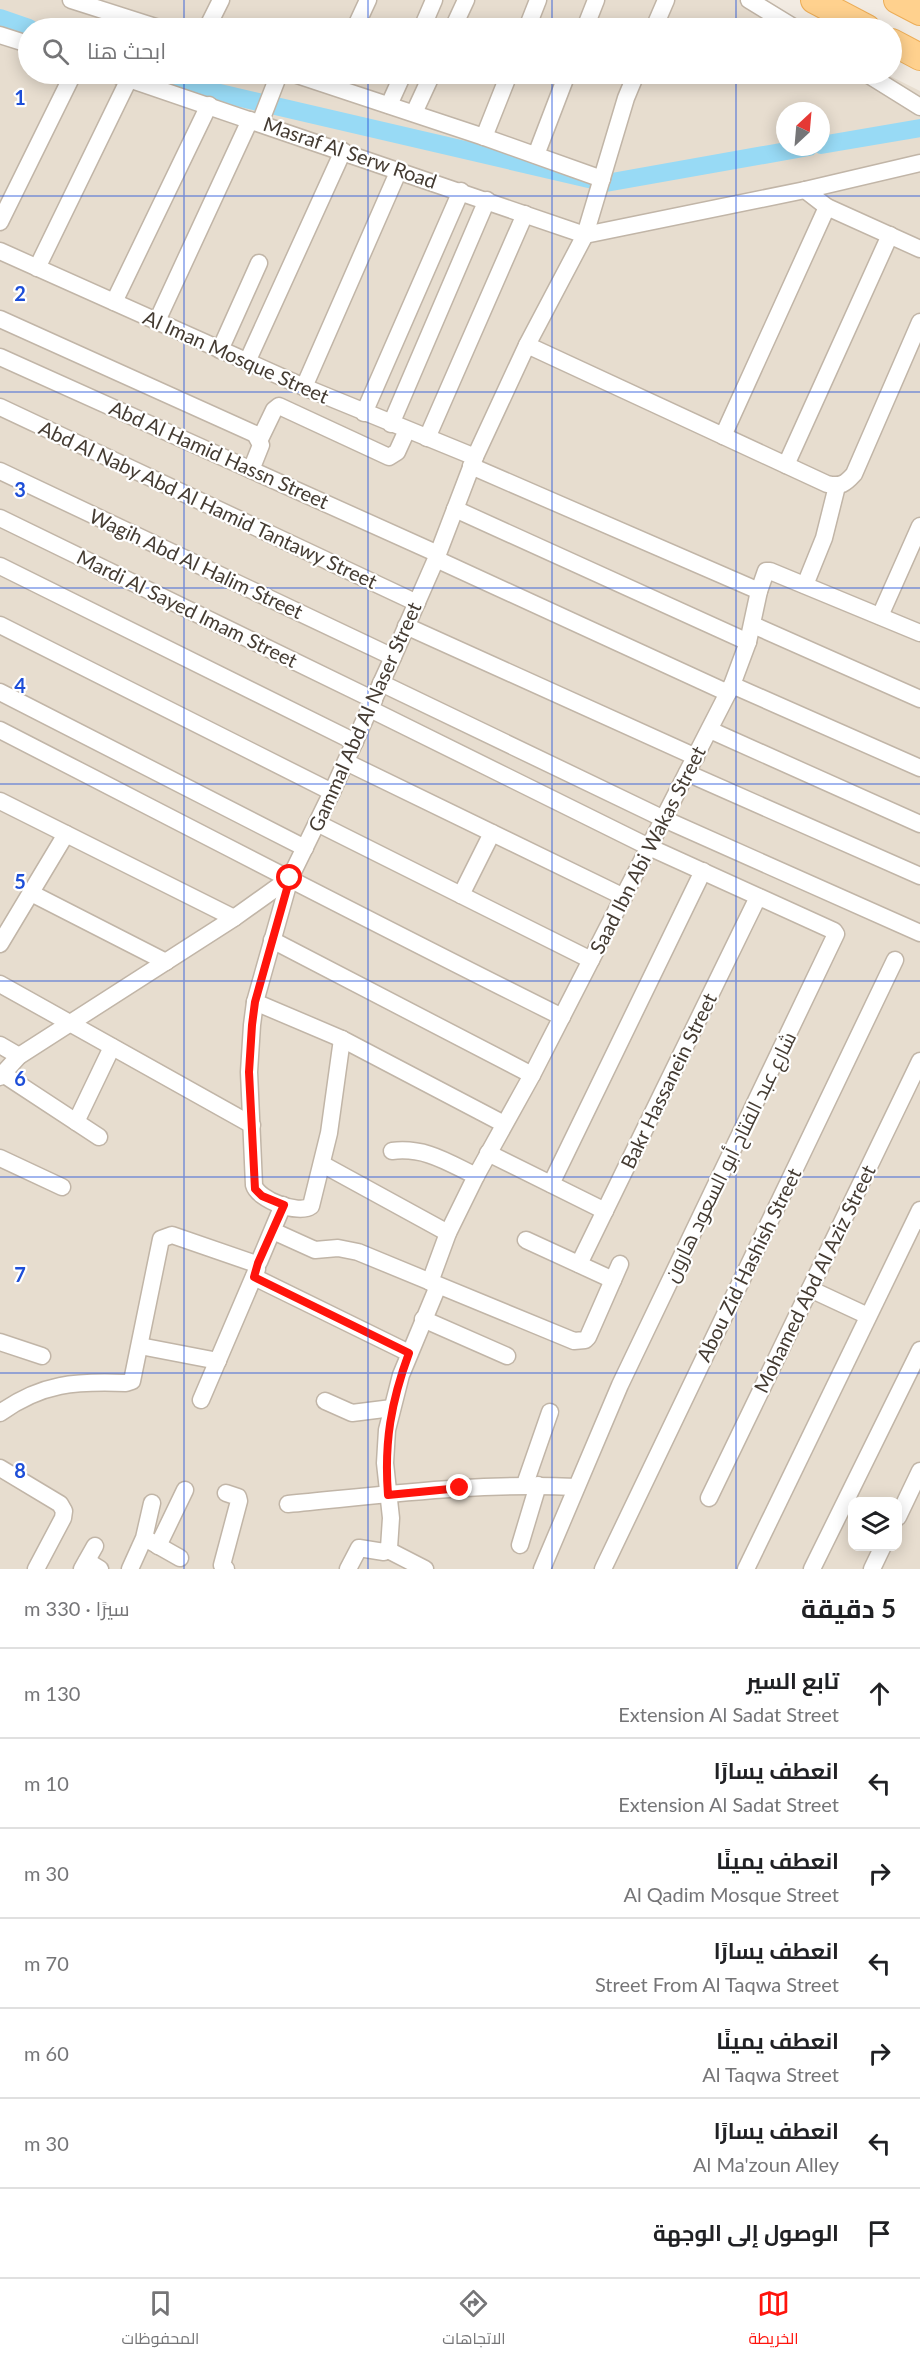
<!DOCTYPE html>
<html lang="ar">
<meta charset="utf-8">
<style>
body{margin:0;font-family:Lato,Cairo,sans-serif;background:#f2f2f2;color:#202124;direction:rtl}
.controls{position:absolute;right:18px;bottom:18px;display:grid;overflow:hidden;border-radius:12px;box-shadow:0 3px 15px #0003}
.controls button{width:54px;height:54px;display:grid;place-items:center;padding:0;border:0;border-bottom:2px solid #e0e0e0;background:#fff;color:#202124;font:30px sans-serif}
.compass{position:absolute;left:776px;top:102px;width:54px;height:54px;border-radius:50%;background:#fff;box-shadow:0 3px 15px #0003;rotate:26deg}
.stop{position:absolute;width:18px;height:18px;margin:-14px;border:4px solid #ff140c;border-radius:50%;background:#fff}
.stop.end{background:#ff140c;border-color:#fff;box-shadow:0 2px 6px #0008}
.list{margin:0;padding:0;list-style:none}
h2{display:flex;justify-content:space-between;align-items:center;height:78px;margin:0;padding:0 24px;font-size:26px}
h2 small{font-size:20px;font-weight:400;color:#757577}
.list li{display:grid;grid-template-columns:39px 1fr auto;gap:18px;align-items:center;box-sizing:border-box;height:90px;padding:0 24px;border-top:2px solid #e0e0e0}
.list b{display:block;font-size:22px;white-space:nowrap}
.list p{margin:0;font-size:20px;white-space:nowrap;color:#757577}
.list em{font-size:20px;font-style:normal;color:#757577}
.icon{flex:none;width:33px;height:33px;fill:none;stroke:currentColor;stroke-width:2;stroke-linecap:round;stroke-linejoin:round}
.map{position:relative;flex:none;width:920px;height:1569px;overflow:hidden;direction:ltr}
.search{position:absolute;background:#fff;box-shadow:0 3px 15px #0003;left:18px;right:18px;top:18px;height:66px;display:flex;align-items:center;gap:15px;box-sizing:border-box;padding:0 21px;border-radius:33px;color:#757577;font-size:22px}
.sheet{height:708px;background:#fff}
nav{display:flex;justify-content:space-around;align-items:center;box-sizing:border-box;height:84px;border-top:2px solid #e0e0e0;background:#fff;font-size:16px;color:#757577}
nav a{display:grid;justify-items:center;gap:3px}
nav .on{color:#ff140c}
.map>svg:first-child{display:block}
</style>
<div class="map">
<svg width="920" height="1569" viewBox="0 0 920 1569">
<rect width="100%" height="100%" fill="#f2ebe2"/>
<!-- residential -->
<path fill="#e7ddcf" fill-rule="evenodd" d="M0 0H749L802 28H28V74H886L920 91V1569H0ZM785 111H821V147H785ZM852 1502H898V1546H852Z"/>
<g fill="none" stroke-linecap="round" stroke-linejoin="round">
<!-- canal -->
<g stroke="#98daf5" stroke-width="18">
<polyline points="0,18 29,28"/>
<polyline points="154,74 190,86 606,183 809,147"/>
<polyline points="821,145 920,128"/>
</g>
<defs>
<g id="minor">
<polyline points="71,0 159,28"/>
<polyline points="749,0 795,28"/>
<polyline points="207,28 221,0"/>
<polyline points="355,28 368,0"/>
<polyline points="422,28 434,0"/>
<polyline points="453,28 466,0"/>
<polyline points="527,28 538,0"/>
<polyline points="585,28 596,0"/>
<polyline points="654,28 666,0"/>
<polyline points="0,35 28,44"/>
<polyline points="114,74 585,235"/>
<polyline points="294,74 484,137 602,179"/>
<polyline points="867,74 920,107"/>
<polyline points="389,105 403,74"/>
<polyline points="414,113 432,74"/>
<polyline points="260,123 279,74"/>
<polyline points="484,137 509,74"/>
<polyline points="536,155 567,74"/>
<polyline points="805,190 827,207 920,249"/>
<polyline points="0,222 73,74"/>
<polyline points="585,235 805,190 920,163"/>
<polyline points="0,251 304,387 475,457"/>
<polyline points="37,268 129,79"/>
<polyline points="114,302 209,105"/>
<polyline points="0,319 255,434 261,445 251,470"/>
<polyline points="157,321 250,120"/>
<path d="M527 345 827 484C841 487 845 484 854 474L920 322"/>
<polyline points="220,350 259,263"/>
<polyline points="0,357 438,554"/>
<polyline points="247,362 343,151"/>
<polyline points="304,387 399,170"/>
<polyline points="0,407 417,603"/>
<polyline points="364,413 461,191"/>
<polyline points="391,424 487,200"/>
<polyline points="723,436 827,207"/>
<polyline points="427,438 525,214"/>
<polyline points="260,439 274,410 279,406 389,457 397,452 407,430"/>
<polyline points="786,465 890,235"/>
<polyline points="471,466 759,591"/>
<polyline points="0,471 393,657"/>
<polyline points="455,509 748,642"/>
<polyline points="0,518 374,700"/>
<polyline points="436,559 728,693"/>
<polyline points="0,566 355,742"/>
<polyline points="805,585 824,538 837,486"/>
<polyline points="880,616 920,526"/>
<polyline points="0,625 332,792"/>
<polyline points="753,625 920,699"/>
<polyline points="406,626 696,757"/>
<polyline points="381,683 664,819 920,933"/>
<polyline points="732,685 920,768"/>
<polyline points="0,692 305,848"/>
<polyline points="370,709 649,847 834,931 836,934 620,1385 542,1569"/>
<path d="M0 730C187 826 373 923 562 1017"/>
<polyline points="710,730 920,824"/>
<polyline points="346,762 624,897"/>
<polyline points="687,773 920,876"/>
<polyline points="0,801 234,918"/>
<polyline points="317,823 591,960"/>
<path d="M290 878 255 1002 252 1025 249 1072 254 1185C258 1200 299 1215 311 1206L329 1133 342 1039"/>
<polyline points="31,893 166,962"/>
<polyline points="461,895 492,833"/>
<polyline points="272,940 532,1075"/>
<polyline points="0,944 66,834"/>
<polyline points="0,984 252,1125"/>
<polyline points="255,1002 342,1039 504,1124"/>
<polyline points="0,1045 19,1056"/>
<polyline points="3,1074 99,1137"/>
<polyline points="0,1077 19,1056 234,918 290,878 332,792 393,657 436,559 475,457 527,345 585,235 626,98 636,74"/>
<polyline points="76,1122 112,1047"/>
<path d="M392 1151C425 1147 447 1162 476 1176"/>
<polyline points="488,1153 605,1211"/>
<polyline points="0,1158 62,1187"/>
<polyline points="322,1164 448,1233"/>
<polyline points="551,1184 703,871"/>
<polyline points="273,1231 315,1250 338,1248 358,1252 574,1341 585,1340 588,1337 620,1264"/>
<polyline points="526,1240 613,1280"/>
<polyline points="579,1264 758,897"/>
<polyline points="254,1277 409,1353"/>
<polyline points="430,1282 448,1233 476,1176 532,1075 732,685 748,642 759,591 766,571 770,571 920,633"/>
<polyline points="810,1289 868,1316"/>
<polyline points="423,1319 507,1356"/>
<polyline points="0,1342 42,1356"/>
<polyline points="140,1346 218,1361"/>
<polyline points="201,1400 257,1269"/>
<polyline points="325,1401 352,1413 392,1408"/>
<path d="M0 1413C42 1383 76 1381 126 1383L132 1381 161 1239 172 1235 256 1264 259 1262 283 1205"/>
<polyline points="0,1468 60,1504 64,1511 63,1518 36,1569"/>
<polyline points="525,1484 550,1412"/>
<polyline points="709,1498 920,1061"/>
<path d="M288 1504C383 1495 479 1482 576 1487"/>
<polyline points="898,1517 920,1471"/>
<polyline points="150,1541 180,1558"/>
<polyline points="520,1545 538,1485"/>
<polyline points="158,1546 185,1490"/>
<polyline points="388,1550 425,1569"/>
<polyline points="87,1561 100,1569"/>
<polyline points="82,1569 95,1546"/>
<polyline points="130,1569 144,1538 152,1503"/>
<polyline points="226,1569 222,1565 239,1501 238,1497 226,1493"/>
<polyline points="348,1569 359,1548 384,1552 389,1548 391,1518 385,1463 387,1430 401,1375 438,1286"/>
<polyline points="603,1569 895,960"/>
<polyline points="746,1569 920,1210"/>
<polyline points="812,1569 920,1350"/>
<polyline points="872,1569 883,1546"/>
</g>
<g id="primary">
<polyline points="814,0 867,28"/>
<polyline points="897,0 920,12"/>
<polyline points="892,42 920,57"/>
</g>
</defs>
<!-- minor casing -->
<use href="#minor" stroke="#c1b5a7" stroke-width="19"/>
<!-- primary casing -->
<use href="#primary" stroke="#ecad57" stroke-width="28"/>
<!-- minor -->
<use href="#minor" stroke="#fff" stroke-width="16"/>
<!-- primary -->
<use href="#primary" stroke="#ffd18e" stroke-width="26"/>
</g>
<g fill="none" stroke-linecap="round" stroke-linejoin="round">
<!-- route -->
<path stroke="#ff140c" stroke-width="8" d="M290 878 255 1002 252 1025 249 1072 255 1189 262 1196 284 1205 258 1263 254 1277 409 1353C391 1402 384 1442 388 1495L460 1488"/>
</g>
<!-- grid -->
<path fill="none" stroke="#1d4ed8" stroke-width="1.5" stroke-opacity="0.55" d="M184 0V28M368 0V28M552 0V28M736 0V28M184 74V1569M368 74V1569M552 74V1569M736 74V1569M0 196H920M0 392H920M0 588H920M0 784H920M0 981H920M0 1177H920M0 1373H920"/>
<g text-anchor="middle" stroke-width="4.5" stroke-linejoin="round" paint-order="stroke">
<!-- street labels -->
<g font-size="20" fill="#443b32" stroke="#fff">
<text transform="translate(350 153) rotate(19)" y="7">Masraf Al Serw Road</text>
<text transform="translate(236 357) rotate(24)" y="7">Al Iman Mosque Street</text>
<text transform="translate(219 455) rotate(24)" y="7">Abd Al Hamid Hassn Street</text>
<text transform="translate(208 505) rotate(25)" y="7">Abd Al Naby Abd Al Hamid Tantawy Street</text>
<text transform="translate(196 564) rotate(25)" y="7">Wagih Abd Al Halim Street</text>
<text transform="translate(187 609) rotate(26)" y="7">Mardi Al Sayed Imam Street</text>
<text transform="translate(365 717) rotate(-66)" y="7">Gammal Abd Al Naser Street</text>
<text transform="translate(648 850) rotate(-63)" y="7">Saad Ibn Abi Wakas Street</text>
<text transform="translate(669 1081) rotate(-64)" y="7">Bakr Hassanein Street</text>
<text transform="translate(730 1157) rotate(-64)" y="7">شارع عبد الفتاح أبو السعود هارون</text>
<text transform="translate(749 1265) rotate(-64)" y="7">Abou Zid Hashish Street</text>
<text transform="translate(815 1279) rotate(-64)" y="7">Mohamed Abd Al Aziz Street</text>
</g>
</g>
<g font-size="20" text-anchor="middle" font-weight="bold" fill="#1d4ed8" stroke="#fff" stroke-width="4.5" stroke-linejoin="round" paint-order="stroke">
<text x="20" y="105">1</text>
<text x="20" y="301">2</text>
<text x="20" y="497">3</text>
<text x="20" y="693">4</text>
<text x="20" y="889">5</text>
<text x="20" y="1086">6</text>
<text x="20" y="1282">7</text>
<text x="20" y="1478">8</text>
</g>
</svg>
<div class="controls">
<button><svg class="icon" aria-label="layers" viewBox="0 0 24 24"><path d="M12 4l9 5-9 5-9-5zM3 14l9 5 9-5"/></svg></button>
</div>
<svg class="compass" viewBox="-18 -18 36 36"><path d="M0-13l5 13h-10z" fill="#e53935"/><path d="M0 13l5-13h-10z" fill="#757577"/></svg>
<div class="stop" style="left:290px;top:878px"></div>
<div class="stop end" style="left:460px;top:1488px"></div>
<div class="search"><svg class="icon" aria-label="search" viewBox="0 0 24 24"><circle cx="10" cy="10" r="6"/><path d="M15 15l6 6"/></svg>ابحث هنا</div>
</div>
<section class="sheet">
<h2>5 دقيقة<small>سيرًا · 330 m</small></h2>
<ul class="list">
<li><svg class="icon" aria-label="ahead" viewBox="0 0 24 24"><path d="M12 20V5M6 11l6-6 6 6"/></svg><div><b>تابع السير</b><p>Extension Al Sadat Street</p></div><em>130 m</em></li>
<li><svg class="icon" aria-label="left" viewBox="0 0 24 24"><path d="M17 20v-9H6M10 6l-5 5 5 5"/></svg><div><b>انعطف يسارًا</b><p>Extension Al Sadat Street</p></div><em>10 m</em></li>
<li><svg class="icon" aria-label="right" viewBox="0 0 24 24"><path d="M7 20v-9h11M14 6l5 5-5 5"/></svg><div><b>انعطف يمينًا</b><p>Al Qadim Mosque Street</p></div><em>30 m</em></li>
<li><svg class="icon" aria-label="left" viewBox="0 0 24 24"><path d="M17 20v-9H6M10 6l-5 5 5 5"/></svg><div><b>انعطف يسارًا</b><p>Street From Al Taqwa Street</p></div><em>70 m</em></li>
<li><svg class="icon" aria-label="right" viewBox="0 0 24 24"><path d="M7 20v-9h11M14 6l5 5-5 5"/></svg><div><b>انعطف يمينًا</b><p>Al Taqwa Street</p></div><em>60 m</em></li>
<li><svg class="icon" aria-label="left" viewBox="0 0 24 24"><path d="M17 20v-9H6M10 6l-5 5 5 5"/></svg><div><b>انعطف يسارًا</b><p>Al Ma'zoun Alley</p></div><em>30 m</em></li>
<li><svg class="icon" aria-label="arrive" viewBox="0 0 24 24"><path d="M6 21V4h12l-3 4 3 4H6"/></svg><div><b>الوصول إلى الوجهة</b></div></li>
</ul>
</section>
<nav>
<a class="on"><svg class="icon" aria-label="map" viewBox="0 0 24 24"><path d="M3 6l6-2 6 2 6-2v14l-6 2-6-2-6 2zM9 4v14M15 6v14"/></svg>الخريطة</a>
<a><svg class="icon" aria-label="directions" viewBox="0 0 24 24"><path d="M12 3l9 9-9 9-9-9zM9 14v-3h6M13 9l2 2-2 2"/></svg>الاتجاهات</a>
<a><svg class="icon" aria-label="saved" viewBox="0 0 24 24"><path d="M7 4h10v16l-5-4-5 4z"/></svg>المحفوظات</a>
</nav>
